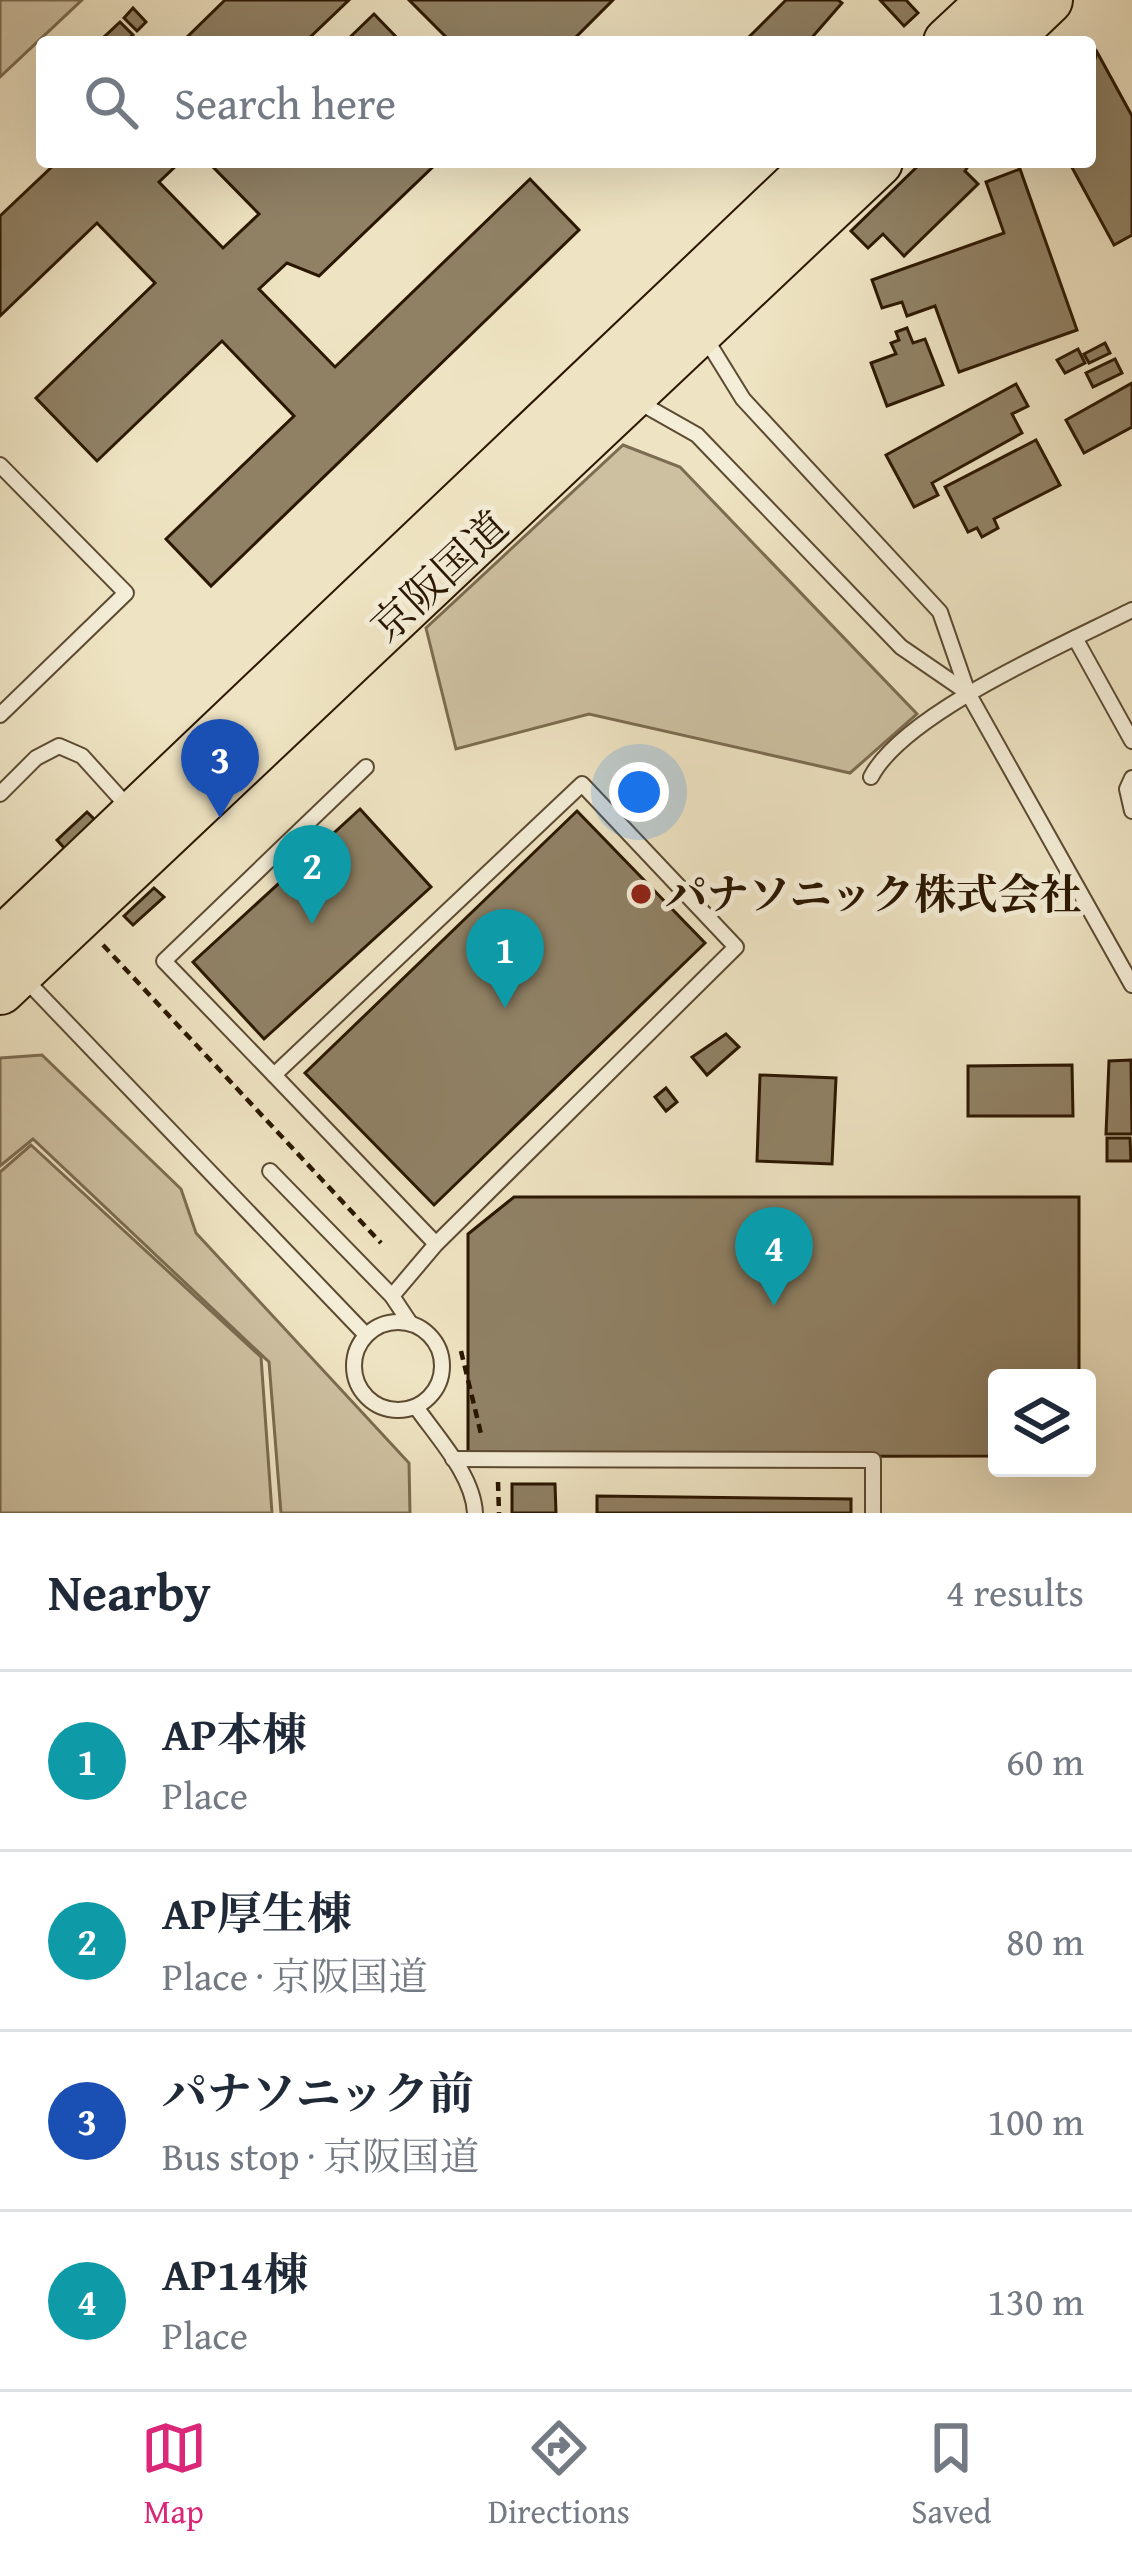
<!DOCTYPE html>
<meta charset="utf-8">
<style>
body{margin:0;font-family:"Gentium Book Plus","Noto Serif JP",serif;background:#f6f6f7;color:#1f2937}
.controls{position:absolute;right:36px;bottom:36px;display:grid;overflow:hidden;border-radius:12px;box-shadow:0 12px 48px #0002}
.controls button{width:108px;height:108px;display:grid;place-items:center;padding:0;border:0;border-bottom:3px solid #e0e1e3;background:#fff;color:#1f2937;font:60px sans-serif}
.you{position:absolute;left:639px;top:792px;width:42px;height:42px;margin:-30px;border:9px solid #fff;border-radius:50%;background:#1a73e8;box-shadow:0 0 0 18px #1a73e833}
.badge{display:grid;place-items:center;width:78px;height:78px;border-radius:50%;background:#db2777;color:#fff;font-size:39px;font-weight:700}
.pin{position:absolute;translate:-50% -99px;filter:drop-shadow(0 3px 6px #0008)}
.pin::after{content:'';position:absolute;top:63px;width:42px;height:36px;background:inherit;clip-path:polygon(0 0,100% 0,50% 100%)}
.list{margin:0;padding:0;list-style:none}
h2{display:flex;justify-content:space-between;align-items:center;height:156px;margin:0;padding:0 48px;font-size:51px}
h2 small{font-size:39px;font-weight:400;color:#747a83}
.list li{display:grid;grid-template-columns:78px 1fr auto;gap:36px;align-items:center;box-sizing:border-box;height:180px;padding:0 48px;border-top:3px solid #e0e1e3}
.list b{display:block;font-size:45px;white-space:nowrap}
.list p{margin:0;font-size:39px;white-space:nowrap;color:#747a83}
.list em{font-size:39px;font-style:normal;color:#747a83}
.icon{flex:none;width:66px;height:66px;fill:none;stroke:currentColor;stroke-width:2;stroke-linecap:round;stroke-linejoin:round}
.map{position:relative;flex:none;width:1132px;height:1513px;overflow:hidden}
.search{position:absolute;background:#fff;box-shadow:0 12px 48px #0002;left:36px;right:36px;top:36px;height:132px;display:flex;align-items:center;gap:30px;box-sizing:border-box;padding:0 42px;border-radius:12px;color:#747a83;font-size:45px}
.sheet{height:876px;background:#fff}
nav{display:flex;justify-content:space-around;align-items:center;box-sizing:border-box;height:168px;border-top:3px solid #e0e1e3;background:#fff;font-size:33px;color:#747a83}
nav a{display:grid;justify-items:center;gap:6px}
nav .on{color:#db2777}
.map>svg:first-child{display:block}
</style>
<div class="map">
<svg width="1132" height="1513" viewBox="0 0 1132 1513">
<rect width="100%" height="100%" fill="#eee3c2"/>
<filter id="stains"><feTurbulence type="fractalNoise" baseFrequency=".00167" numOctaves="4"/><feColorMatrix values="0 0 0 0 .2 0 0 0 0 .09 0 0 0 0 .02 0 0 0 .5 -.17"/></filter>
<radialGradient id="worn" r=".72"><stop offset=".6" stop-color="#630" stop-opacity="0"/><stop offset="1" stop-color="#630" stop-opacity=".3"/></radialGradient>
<!-- green -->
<g fill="#cdc0a1" stroke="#7c6c51" stroke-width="3">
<polygon points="0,0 82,0 0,77"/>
<polygon points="623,445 680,467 917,714 850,773 589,714 456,749 426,628"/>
<polygon points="42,1055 181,1189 196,1233 409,1463 410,1513 281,1513 269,1362 33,1139 0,1166 0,1058"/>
<polygon points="31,1145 261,1357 272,1513 0,1513 0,1172"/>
</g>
<!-- building -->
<g fill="#908165" stroke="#2b1701" stroke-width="3">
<polygon points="225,0 349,0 305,42 182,42"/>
<polygon points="409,0 613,0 571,42 451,42"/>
<polygon points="786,0 838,0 842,3 808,42 744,42"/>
<polygon points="880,0 906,0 918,13 904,26"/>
<polygon points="133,8 146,22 137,31 124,18"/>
<polygon points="374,14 401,42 345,42"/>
<polygon points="120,22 133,35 125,42 106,42 103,38"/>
<polygon points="1097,52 1132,116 1132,235 1114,245 1069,162 1090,162 1090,75"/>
<polygon points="57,162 180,162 159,182 223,248 259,214 214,168 220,162 438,162 319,276 287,263 259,289 335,367 530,179 579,230 211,586 166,539 294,416 222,341 97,461 36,398 155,283 97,223 0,316 0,216"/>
<polygon points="922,162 971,162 965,171 978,184 904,256 883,234 868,248 851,231"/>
<polygon points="1020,169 1077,330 959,372 935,306 907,316 902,302 882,308 872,280 1004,233 986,182"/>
<polygon points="907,328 913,343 925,339 943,385 887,406 871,363 896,354 891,343 899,340 896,332"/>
<polygon points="1105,343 1110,353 1089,363 1084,354"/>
<polygon points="1078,349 1085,363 1065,373 1057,360"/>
<polygon points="1115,359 1122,373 1093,387 1086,373"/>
<polygon points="1132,383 1132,427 1084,453 1066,420"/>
<polygon points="1016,384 1028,406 1012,414 1022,433 932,483 938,495 914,507 886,455"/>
<polygon points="1036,440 1060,485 994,519 998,528 982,537 977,528 968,532 945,487"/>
<polygon points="360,809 431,887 264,1039 193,962"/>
<polygon points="577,811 705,943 434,1205 305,1073"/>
<polygon points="87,812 97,822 66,850 57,840"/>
<polygon points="154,888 164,897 133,925 124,916"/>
<polygon points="726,1034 739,1047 707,1075 692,1057"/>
<polygon points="1131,1060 1132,1134 1106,1134 1109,1061"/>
<polygon points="1072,1065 1073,1116 968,1116 968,1066"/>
<polygon points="760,1075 836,1078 832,1164 757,1161"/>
<polygon points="666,1088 677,1102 666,1111 655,1097"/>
<polygon points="1107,1138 1130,1138 1131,1161 1107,1161"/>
<polygon points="514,1197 1079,1197 1079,1378 997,1378 997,1456 468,1457 468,1234"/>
<polygon points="512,1484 555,1484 556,1513 512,1513"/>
<polygon points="597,1496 851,1499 851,1513 597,1513"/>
</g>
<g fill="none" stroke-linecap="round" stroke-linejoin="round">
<defs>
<g id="lane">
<polyline points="706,339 743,399 940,612 968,693 1132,985"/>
<polyline points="637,401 697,435 901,647 968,693"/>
<polyline points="0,465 126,593 0,715"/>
<polyline points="1075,638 1132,741"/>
<path d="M871 777C904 713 1065 644 1132 610"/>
<polyline points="1132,778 1127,789 1132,811"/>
<polyline points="0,794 36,758 59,746 82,756 130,809"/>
<polyline points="22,976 366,1335"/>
<polyline points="274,1075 164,961 366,767"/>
<polyline points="270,1171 392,1296 410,1323"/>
<polyline points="392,1296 436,1244 736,947 582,784 274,1075 436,1244"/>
<circle cx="398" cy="1366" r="44"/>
<path d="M416 1407C437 1437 473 1475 475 1513"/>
<polyline points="453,1459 873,1460 873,1513"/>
</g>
<g id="highway">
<polyline points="948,42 993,0"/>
<polyline points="1004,42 1048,0"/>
<polyline points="0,943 821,162"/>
<polyline points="0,990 878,162"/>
</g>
</defs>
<!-- lane casing -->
<use href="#lane" stroke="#5c4a31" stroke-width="18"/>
<!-- highway casing -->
<use href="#highway" stroke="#2b1701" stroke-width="52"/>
<!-- path -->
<g stroke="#2b1701" stroke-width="4.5" stroke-dasharray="9 6" stroke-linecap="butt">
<polyline points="103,945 381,1243"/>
<polyline points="461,1351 482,1438"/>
<polyline points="498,1482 499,1513"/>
</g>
<!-- lane -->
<use href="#lane" stroke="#f4edd7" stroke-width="14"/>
<!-- highway -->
<use href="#highway" stroke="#eee3c2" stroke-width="48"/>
</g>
<!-- markers -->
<circle fill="#8f2418" stroke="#f4edd7" stroke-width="4.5" cx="641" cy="894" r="12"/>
<g text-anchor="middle" stroke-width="10" stroke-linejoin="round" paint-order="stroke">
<!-- street labels -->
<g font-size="42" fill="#2b1701" stroke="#f4edd7">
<text transform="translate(439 576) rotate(-43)" y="15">京阪国道</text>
</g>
<!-- poi labels -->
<g font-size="42" font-weight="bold" fill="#2b1701" stroke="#f4edd7" text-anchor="start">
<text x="665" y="909">パナソニック株式会社</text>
</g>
</g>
<rect width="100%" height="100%" filter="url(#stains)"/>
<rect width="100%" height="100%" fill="url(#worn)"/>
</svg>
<div class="controls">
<button><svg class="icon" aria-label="layers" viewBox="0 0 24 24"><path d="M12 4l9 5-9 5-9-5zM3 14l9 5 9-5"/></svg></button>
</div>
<div class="you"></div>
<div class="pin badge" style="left:505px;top:1008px;background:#0f9aa8">1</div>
<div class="pin badge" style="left:312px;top:924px;background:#0f9aa8">2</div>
<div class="pin badge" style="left:220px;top:818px;background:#1a4fb4">3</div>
<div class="pin badge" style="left:774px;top:1306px;background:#0f9aa8">4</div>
<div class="search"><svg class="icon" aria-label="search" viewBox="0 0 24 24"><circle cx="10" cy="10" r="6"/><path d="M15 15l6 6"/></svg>Search here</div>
</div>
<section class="sheet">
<h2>Nearby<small>4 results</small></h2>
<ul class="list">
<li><span class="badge" style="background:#0f9aa8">1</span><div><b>AP本棟</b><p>Place</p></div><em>60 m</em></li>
<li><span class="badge" style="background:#0f9aa8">2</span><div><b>AP厚生棟</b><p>Place · 京阪国道</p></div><em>80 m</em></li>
<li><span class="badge" style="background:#1a4fb4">3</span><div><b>パナソニック前</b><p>Bus stop · 京阪国道</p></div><em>100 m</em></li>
<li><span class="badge" style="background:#0f9aa8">4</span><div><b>AP14棟</b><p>Place</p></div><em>130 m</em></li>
</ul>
</section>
<nav>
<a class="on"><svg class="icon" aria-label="map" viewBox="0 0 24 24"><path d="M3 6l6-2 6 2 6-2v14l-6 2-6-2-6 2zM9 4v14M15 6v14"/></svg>Map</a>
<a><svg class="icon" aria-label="directions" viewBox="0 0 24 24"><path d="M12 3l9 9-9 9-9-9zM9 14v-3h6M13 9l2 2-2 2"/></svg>Directions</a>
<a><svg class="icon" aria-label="saved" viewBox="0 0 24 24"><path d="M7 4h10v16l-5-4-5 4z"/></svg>Saved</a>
</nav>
